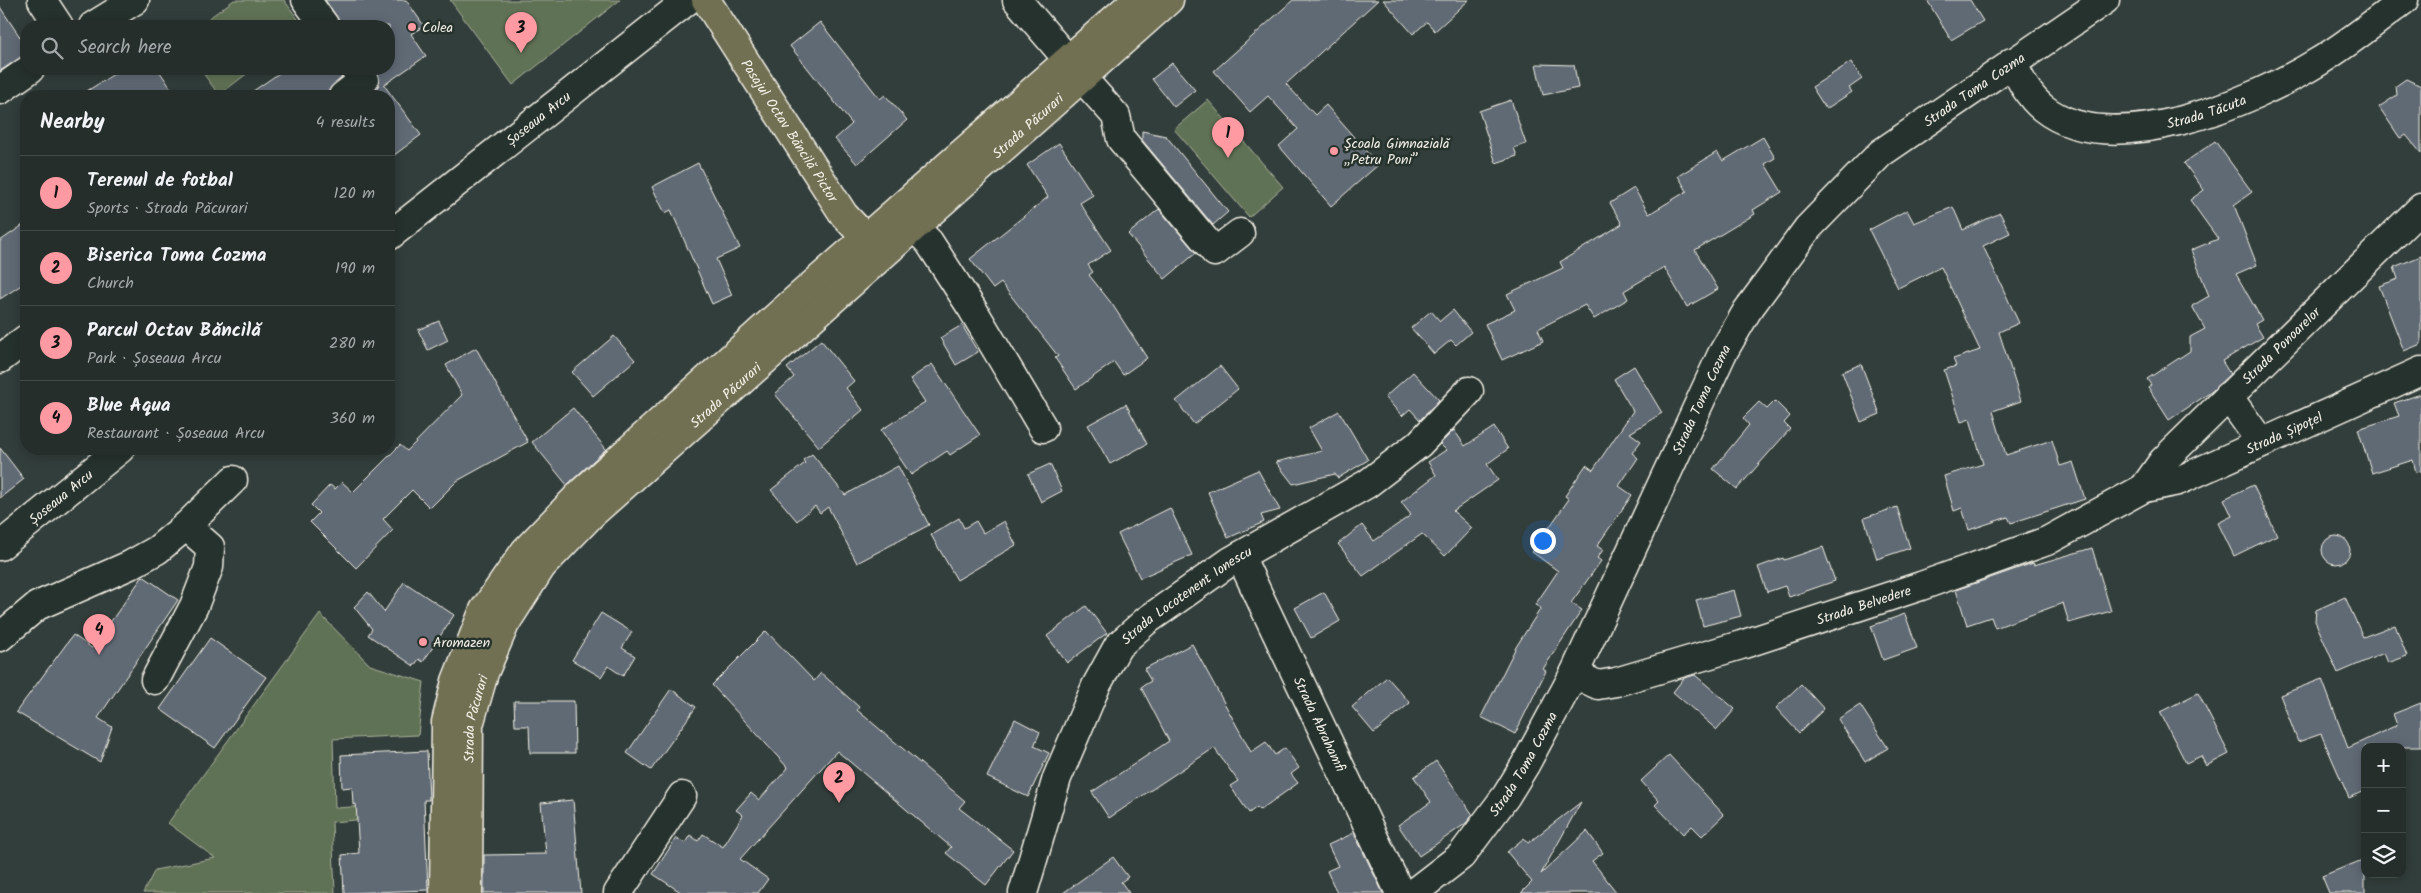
<!DOCTYPE html>
<meta charset="utf-8">
<style>
body{margin:0;font-family:Kalam,sans-serif;background:#2e3634;color:#f1f3f6}
.controls{position:absolute;right:15px;bottom:15px;display:grid;overflow:hidden;border-radius:10px;box-shadow:0 2px 12px #0003}
.controls button{width:45px;height:45px;display:grid;place-items:center;padding:0;border:0;border-bottom:1px solid #424a48;background:#262e2c;color:#f1f3f6;font:25px sans-serif}
.you{position:absolute;left:1542px;top:540px;width:18px;height:18px;margin:-12px;border:4px solid #fff;border-radius:50%;background:#1a73e8;box-shadow:0 0 0 8px #1a73e833}
.badge{display:grid;place-items:center;width:32px;height:32px;border-radius:50%;background:#ff9aa2;color:#111;font-size:16px;font-weight:700}
.pin{position:absolute;translate:-50% -41px;filter:drop-shadow(0 1px 2px #0008)}
.pin::after{content:'';position:absolute;top:26px;width:18px;height:15px;background:inherit;clip-path:polygon(0 0,100% 0,50% 100%)}
.list{margin:0;padding:0;list-style:none}
h2{display:flex;justify-content:space-between;align-items:center;height:65px;margin:0;padding:0 20px;font-size:21px}
h2 small{font-size:16px;font-weight:400;color:#a4a8a9}
.list li{display:grid;grid-template-columns:32px 1fr auto;gap:15px;align-items:center;box-sizing:border-box;height:75px;padding:0 20px;border-top:1px solid #424a48}
.list b{display:block;font-size:19px;white-space:nowrap}
.list p{margin:0;font-size:16px;white-space:nowrap;color:#a4a8a9}
.list em{font-size:16px;font-style:normal;color:#a4a8a9}
.icon{flex:none;width:28px;height:28px;fill:none;stroke:currentColor;stroke-width:2;stroke-linecap:round;stroke-linejoin:round}
.map{position:relative;flex:none;width:2421px;height:893px;overflow:hidden}
.search{position:absolute;background:#262e2c;box-shadow:0 2px 12px #0003;left:20px;top:20px;width:375px;height:55px;display:flex;align-items:center;gap:12px;box-sizing:border-box;padding:0 18px;border-radius:20px;color:#a4a8a9;font-size:19px}
.panel{position:absolute;background:#262e2c;box-shadow:0 2px 12px #0003;left:20px;top:90px;width:375px;height:365px;border-radius:20px}
.map>svg:first-child{display:block}
</style>
<div class="map">
<svg width="2421" height="893" viewBox="0 0 2421 893">
<rect width="100%" height="100%" fill="#323e3b"/>
<filter id="ink" filterUnits="userSpaceOnUse"><feTurbulence type="fractalNoise" baseFrequency=".02" numOctaves="2"/><feDisplacementMap in="SourceGraphic" scale="10" xChannelSelector="R" yChannelSelector="G"/><feConvolveMatrix kernelMatrix="1 2 1 2 8 2 1 2 1" color-interpolation-filters="sRGB"/></filter>
<g filter="url(#ink)">
<!-- green -->
<g fill="#617254" stroke="#aab29e">
<polygon points="234,0 284,0 303,26 198,26"/>
<polygon points="450,0 620,0 513,85"/>
<polygon points="200,69 253,69 219,95"/>
<polygon points="1208,100 1283,187 1249,217 1174,129"/>
<polygon points="320,614 370,665 424,682 418,735 333,739 335,808 423,803 425,814 332,822 335,893 143,893 155,870 215,858 168,823"/>
</g>
<!-- building -->
<g fill="#606b75" stroke="#f4f1e8">
<polygon points="325,0 406,0 424,26 411,34 426,56 384,85 421,135 389,159 389,96 368,96 379,85 379,77 375,69 389,69 389,26 343,26"/>
<polygon points="1293,0 1378,0 1286,84 1315,115 1326,105 1378,165 1331,206 1279,146 1298,129 1268,96 1250,112 1214,71"/>
<polygon points="1383,0 1469,0 1435,31 1427,22 1413,34"/>
<polygon points="1927,0 1970,0 1983,21 1951,40"/>
<polygon points="0,7 26,46 26,54 0,71"/>
<polygon points="820,22 880,99 885,95 907,120 857,164 835,139 852,124 790,46"/>
<polygon points="1851,62 1862,79 1849,88 1852,92 1826,109 1812,87"/>
<polygon points="1172,63 1195,90 1174,107 1152,79"/>
<polygon points="1536,64 1574,65 1578,88 1543,95"/>
<polygon points="122,69 158,69 176,96 79,96"/>
<polygon points="285,69 340,69 342,77 329,90 328,96 246,96"/>
<polygon points="2406,79 2421,86 2421,153 2406,135 2400,138 2379,107 2397,95 2396,86"/>
<polygon points="1511,100 1526,144 1514,148 1517,156 1496,163 1479,111"/>
<polygon points="1142,131 1166,136 1228,212 1213,225 1142,140"/>
<polygon points="1763,137 1775,158 1765,164 1782,192 1753,210 1755,214 1695,250 1718,289 1687,307 1664,267 1624,291 1628,299 1594,319 1585,305 1538,329 1543,341 1502,360 1485,324 1515,310 1507,294 1563,268 1560,262 1622,224 1610,203 1634,188 1649,214 1687,191 1678,176 1717,152 1723,161"/>
<polygon points="2215,141 2252,192 2234,205 2257,265 2236,274 2262,320 2255,324 2263,337 2222,361 2230,374 2211,392 2169,420 2148,387 2151,385 2147,379 2190,351 2190,337 2205,329 2192,306 2209,296 2191,250 2218,239 2190,200 2204,190 2184,163"/>
<polygon points="1059,143 1093,195 1080,203 1111,250 1088,265 1093,272 1089,275 1112,304 1147,358 1123,375 1114,362 1076,389 1055,358 1058,356 1001,283 993,289 970,259 1048,197 1027,165"/>
<polygon points="698,163 740,248 716,259 732,295 712,304 671,210 665,213 652,187"/>
<polygon points="1953,207 1963,230 2000,213 2010,233 1983,246 2019,323 1999,332 2021,401 1993,411 2006,455 2052,440 2060,466 2073,462 2085,499 2011,523 2008,517 1969,530 1962,508 1954,511 1944,476 1983,464 1970,419 1961,422 1944,370 1956,366 1953,359 1980,350 1941,267 1898,288 1869,230 1907,210 1914,223"/>
<polygon points="1159,209 1196,253 1165,279 1128,234"/>
<polygon points="26,223 26,282 0,299 0,241"/>
<polygon points="2421,256 2421,344 2404,351 2379,286 2398,279 2394,267"/>
<polygon points="1453,310 1471,332 1456,345 1451,340 1434,354 1411,328 1431,311 1440,321"/>
<polygon points="439,321 448,340 428,350 418,330"/>
<polygon points="962,325 978,352 956,365 940,338"/>
<polygon points="614,336 635,360 593,396 572,372"/>
<polygon points="821,340 854,381 846,388 863,410 819,447 775,394 794,377 787,368"/>
<polygon points="476,348 528,442 457,481 430,508 412,490 383,519 393,530 356,568 310,522 319,513 311,505 330,485 335,489 342,482 353,492 400,445 407,451 462,395 446,365"/>
<polygon points="932,364 980,435 950,455 947,451 911,475 881,430 925,402 910,379"/>
<polygon points="1861,364 1880,414 1861,422 1842,372"/>
<polygon points="1220,366 1238,389 1194,424 1176,401"/>
<polygon points="1634,366 1662,413 1630,433 1641,441 1632,453 1638,458 1619,486 1632,495 1597,546 1603,550 1597,558 1601,561 1571,603 1582,610 1543,669 1546,671 1515,734 1481,717 1516,647 1541,608 1535,605 1558,571 1532,552 1569,499 1565,496 1586,465 1593,470 1633,411 1614,379"/>
<polygon points="1413,372 1439,400 1420,420 1410,409 1402,416 1385,397"/>
<polygon points="2421,394 2421,471 2416,472 2413,460 2372,473 2358,429 2399,416 2394,403"/>
<polygon points="1775,401 1790,416 1784,423 1790,429 1737,489 1713,469 1749,425 1743,418 1759,402 1767,409"/>
<polygon points="1126,404 1147,444 1110,464 1088,425"/>
<polygon points="573,408 606,449 567,485 532,442"/>
<polygon points="1339,411 1368,460 1338,478 1335,474 1293,484 1276,462 1322,451 1309,428"/>
<polygon points="1494,427 1508,449 1487,464 1498,480 1453,511 1472,528 1445,556 1422,534 1363,576 1338,544 1362,525 1374,541 1411,515 1401,502 1436,475 1428,462 1446,450 1440,444 1454,430 1465,446"/>
<polygon points="0,448 24,479 0,498"/>
<polygon points="812,454 845,495 898,466 929,525 857,563 828,507 820,513 815,506 797,521 771,490 805,463 803,460"/>
<polygon points="1050,464 1062,491 1041,502 1028,474"/>
<polygon points="1258,470 1280,510 1261,515 1264,522 1228,538 1208,492"/>
<polygon points="2253,485 2277,535 2234,556 2218,523 2232,516 2224,499"/>
<polygon points="1897,507 1910,548 1877,559 1864,518"/>
<polygon points="1170,508 1192,555 1140,578 1118,534"/>
<polygon points="959,518 964,528 976,521 983,533 1004,521 1016,545 957,580 931,535"/>
<circle cx="2336" cy="550" r="14"/>
<polygon points="1823,547 1835,581 1789,597 1785,586 1767,592 1758,567 1783,558 1784,560"/>
<polygon points="2092,548 2111,611 2069,623 2063,603 1995,628 1991,617 1967,625 1956,590 2033,563 2034,565"/>
<polygon points="143,576 178,600 98,718 112,727 100,762 16,712 73,635 92,648"/>
<polygon points="404,582 454,615 423,662 419,659 414,666 368,635 372,629 354,607 368,592 384,612"/>
<polygon points="1734,590 1741,616 1703,626 1696,600"/>
<polygon points="1324,592 1340,621 1311,638 1295,608"/>
<polygon points="2345,597 2363,637 2395,625 2407,656 2388,663 2384,653 2338,673 2315,621 2316,610"/>
<polygon points="1086,606 1107,633 1067,663 1047,636"/>
<polygon points="601,613 632,632 622,648 635,656 623,676 608,666 601,677 572,660"/>
<polygon points="1905,614 1917,648 1883,660 1871,626"/>
<polygon points="766,631 814,681 821,673 859,707 857,710 965,801 959,808 1013,850 986,885 946,853 951,847 837,751 740,859 768,879 758,893 682,893 653,874 676,838 685,843 690,835 698,841 703,834 723,847 743,815 736,810 751,793 759,800 788,768 712,685"/>
<polygon points="210,638 266,677 215,748 160,709"/>
<polygon points="1192,644 1251,752 1266,742 1275,755 1285,748 1299,768 1291,774 1298,783 1260,810 1257,807 1249,813 1230,786 1238,781 1214,748 1109,818 1092,792 1169,741 1141,687 1151,681 1144,669"/>
<polygon points="1695,675 1735,709 1717,730 1673,692 1684,678"/>
<polygon points="1387,677 1410,703 1374,733 1352,707"/>
<polygon points="2322,679 2348,748 2397,725 2393,714 2421,703 2421,747 2365,747 2365,791 2349,798 2321,734 2298,742 2280,695"/>
<polygon points="1801,684 1824,709 1799,733 1776,708"/>
<polygon points="671,689 696,707 651,770 627,753"/>
<polygon points="2198,693 2229,754 2206,766 2201,756 2186,763 2160,712"/>
<polygon points="514,701 574,701 575,753 530,753 529,726 515,726"/>
<polygon points="1860,705 1888,748 1865,762 1838,719"/>
<polygon points="1015,719 1040,732 1034,746 1049,753 1028,797 987,777"/>
<polygon points="427,751 429,800 424,800 428,890 344,893 342,855 359,853 356,804 353,805 352,787 342,788 341,755"/>
<polygon points="1669,755 1724,815 1702,836 1692,826 1683,834 1655,805 1659,801 1641,781"/>
<polygon points="1436,761 1473,815 1465,824 1419,856 1398,825 1431,802 1414,777"/>
<polygon points="573,800 581,893 484,893 484,855 546,854 541,803"/>
<polygon points="1581,802 1541,874 1587,831 1603,853 1592,861 1617,893 1521,893 1532,882 1507,852 1524,838 1528,843"/>
<polygon points="1354,833 1383,893 1337,893 1327,871 1338,866 1328,845"/>
<polygon points="1113,857 1128,877 1121,882 1129,893 1063,893"/>
<polygon points="2365,859 2365,893 2329,893 2322,876"/>
</g>
<g fill="none" stroke-linecap="round" stroke-linejoin="round">
<defs>
<g id="minor">
<polyline points="42,0 59,26"/>
<polyline points="306,0 325,26"/>
<polyline points="1017,0 1068,60"/>
<polyline points="93,26 135,0"/>
<path id="s1" d="M2012 62C2020 79 2028 96 2043 108 2111 162 2253 102 2318 62 2348 44 2376 21 2404 0"/>
<polyline points="1082,78 1116,116 1121,139 1215,252 1240,233"/>
<polyline points="0,90 30,69"/>
<polyline points="343,96 364,80 355,69"/>
<polyline points="914,227 929,242 973,310 1043,428"/>
<path id="s2" d="M389 236 688 0"/>
<polyline points="0,359 26,339"/>
<polyline points="2228,396 2261,442"/>
<path id="s3" d="M2144 488 2163 461 2421 208"/>
<path id="s4" d="M0 546 120 449"/>
<path id="s5" d="M1240 556 1400 893"/>
<polyline points="0,637 37,606 130,565 157,550 186,526 233,480"/>
<path id="s6" d="M1574 674 1598 685 1616 682 1741 645 1921 586 2047 541 2144 488 2178 481 2421 371"/>
<polyline points="155,680 194,606 209,567 210,547 186,526"/>
<polyline points="618,893 682,796"/>
<path id="s7" d="M1023 893 1057 778 1096 686 1118 646 1146 621 1231 561 1367 484 1419 444 1469 391"/>
<path id="s8" d="M1413 893 1461 856 1506 796 1525 765 1574 674 1722 354 1747 311 1808 228 1881 153 2105 0"/>
</g>
<g id="major">
<path id="s9" d="M706 0 844 215 877 250"/>
<polyline points="444,893 446,722 456,681 484,610 525,551 582,492 785,309 1136,0"/>
<path id="s10" d="M468 893 469 725 484 673 505 624 542 566 592 514 1169 0"/>
</g>
</defs>
<!-- minor casing -->
<use href="#minor" stroke="#f4f1e8" stroke-width="31"/>
<!-- major casing -->
<use href="#major" stroke="#f4f1e8" stroke-width="31"/>
<!-- minor -->
<use href="#minor" stroke="#26332d" stroke-width="28"/>
<!-- major -->
<use href="#major" stroke="#716f52" stroke-width="28"/>
</g>
</g>
<!-- markers -->
<g fill="#ff9aa2" stroke="#26332d" stroke-width="2">
<circle cx="412" cy="27" r="5"/>
<circle cx="1334" cy="151" r="5"/>
<circle cx="423" cy="642" r="5"/>
</g>
<g text-anchor="middle" stroke-width="5" stroke-linejoin="round" paint-order="stroke">
<!-- poi labels -->
<g font-size="14" fill="#f4f1e8" stroke="#26332d" text-anchor="start">
<text x="422" y="32">Colea</text>
<text x="1344" y="148">Şcoala Gimnazială<tspan x="1344" dy="16">„Petru Poni”</tspan></text>
<text x="433" y="647">Aromazen</text>
</g>
<!-- street labels -->
<g font-size="14" fill="#f4f1e8" stroke="#26332d">
<text dy="5" stroke="none"><textPath href="#s8" startOffset="998">Strada Toma Cozma</textPath></text>
<text dy="5" stroke="none"><textPath href="#s1" startOffset="226">Strada Tăcuta</textPath></text>
<text dy="5" stroke="none"><textPath href="#s2" startOffset="190">Șoseaua Arcu</textPath></text>
<text dy="5" stroke="none"><textPath href="#s10" startOffset="1000">Strada Păcurari</textPath></text>
<text dy="5" stroke="none"><textPath href="#s9" startOffset="155">Pasajul Octav Băncilă Pictor</textPath></text>
<text dy="5" stroke="none"><textPath href="#s3" startOffset="198">Strada Ponoarelor</textPath></text>
<text dy="5" stroke="none"><textPath href="#s10" startOffset="595">Strada Păcurari</textPath></text>
<text dy="5" stroke="none"><textPath href="#s8" startOffset="578">Strada Toma Cozma</textPath></text>
<text dy="5" stroke="none"><textPath href="#s6" startOffset="760">Strada Șipoțel</textPath></text>
<text dy="5" stroke="none"><textPath href="#s4" startOffset="78">Șoseaua Arcu</textPath></text>
<text dy="5" stroke="none"><textPath href="#s7" startOffset="351">Strada Locotenent Ionescu</textPath></text>
<text dy="5" stroke="none"><textPath href="#s6" startOffset="304">Strada Belvedere</textPath></text>
<text dy="5" stroke="none"><textPath href="#s10" startOffset="175">Strada Păcurari</textPath></text>
<text dy="5" stroke="none"><textPath href="#s5" startOffset="186">Strada Abrahamfi</textPath></text>
<text dy="5" stroke="none"><textPath href="#s8" startOffset="172">Strada Toma Cozma</textPath></text>
</g>
</g>
</svg>
<div class="controls">
<button>+</button>
<button>−</button>
<button><svg class="icon" aria-label="layers" viewBox="0 0 24 24"><path d="M12 4l9 5-9 5-9-5zM3 14l9 5 9-5"/></svg></button>
</div>
<div class="you"></div>
<div class="pin badge" style="left:1228px;top:158px">1</div>
<div class="pin badge" style="left:839px;top:803px">2</div>
<div class="pin badge" style="left:521px;top:53px">3</div>
<div class="pin badge" style="left:99px;top:655px">4</div>
<div class="search"><svg class="icon" aria-label="search" viewBox="0 0 24 24"><circle cx="10" cy="10" r="6"/><path d="M15 15l6 6"/></svg>Search here</div>
<section class="panel">
<h2>Nearby<small>4 results</small></h2>
<ul class="list">
<li><span class="badge">1</span><div><b>Terenul de fotbal</b><p>Sports · Strada Păcurari</p></div><em>120 m</em></li>
<li><span class="badge">2</span><div><b>Biserica Toma Cozma</b><p>Church</p></div><em>190 m</em></li>
<li><span class="badge">3</span><div><b>Parcul Octav Băncilă</b><p>Park · Șoseaua Arcu</p></div><em>280 m</em></li>
<li><span class="badge">4</span><div><b>Blue Aqua</b><p>Restaurant · Șoseaua Arcu</p></div><em>360 m</em></li>
</ul>
</section>
</div>
